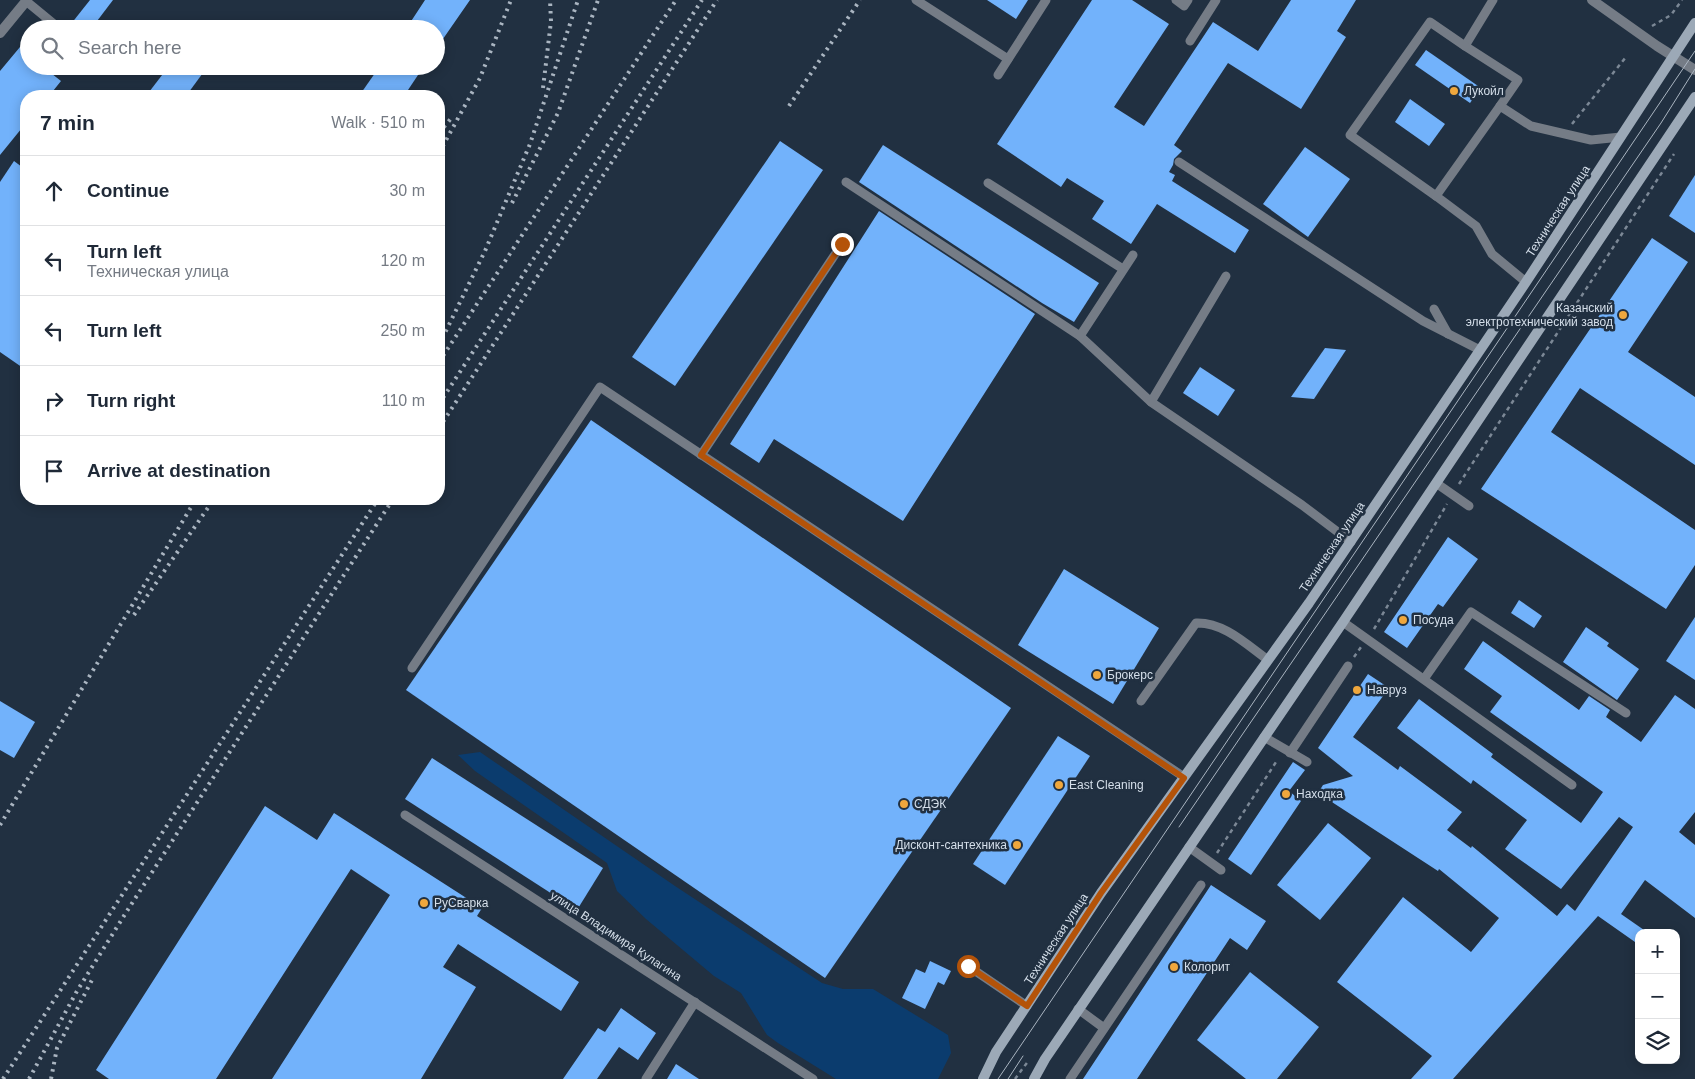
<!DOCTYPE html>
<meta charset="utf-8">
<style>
body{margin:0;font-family:Helvetica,sans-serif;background:#f6f6f7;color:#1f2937}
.controls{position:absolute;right:15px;bottom:15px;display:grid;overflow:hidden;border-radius:10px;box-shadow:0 2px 12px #0003}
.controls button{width:45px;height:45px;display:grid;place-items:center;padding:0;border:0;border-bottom:1px solid #e0e1e3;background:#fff;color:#1f2937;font:25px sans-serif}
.stop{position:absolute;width:15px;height:15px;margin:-11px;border:4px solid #b45309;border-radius:50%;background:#fff}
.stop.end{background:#b45309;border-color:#fff;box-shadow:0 1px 5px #0008}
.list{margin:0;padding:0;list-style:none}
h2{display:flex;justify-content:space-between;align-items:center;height:65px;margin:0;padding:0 20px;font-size:21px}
h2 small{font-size:16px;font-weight:400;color:#747a83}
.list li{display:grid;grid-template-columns:32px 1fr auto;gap:15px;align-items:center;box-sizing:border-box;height:70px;padding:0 20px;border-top:1px solid #e0e1e3}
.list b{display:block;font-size:19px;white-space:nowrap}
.list p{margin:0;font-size:16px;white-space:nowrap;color:#747a83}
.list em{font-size:16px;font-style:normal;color:#747a83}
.icon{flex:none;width:28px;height:28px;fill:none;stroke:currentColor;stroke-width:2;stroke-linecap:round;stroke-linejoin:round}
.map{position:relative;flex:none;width:1695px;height:1079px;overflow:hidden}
.search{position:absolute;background:#fff;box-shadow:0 2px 12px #0003;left:20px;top:20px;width:425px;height:55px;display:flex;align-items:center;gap:12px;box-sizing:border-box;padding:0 18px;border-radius:28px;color:#747a83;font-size:19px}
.panel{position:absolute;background:#fff;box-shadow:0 2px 12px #0003;left:20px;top:90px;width:425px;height:415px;border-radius:20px}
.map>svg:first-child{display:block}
</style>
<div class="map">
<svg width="1695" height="1079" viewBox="0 0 1695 1079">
<rect width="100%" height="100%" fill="#213041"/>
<!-- green -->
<polygon fill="#0b3c6e" points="480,752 675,886 822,983 843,989 873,989 948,1035 951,1053 938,1079 836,1079 778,1043 767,1035 741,993 714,976 646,919 617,891 607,863 475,771 458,755"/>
<!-- building -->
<g fill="#72b2fb">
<polygon points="90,0 113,0 91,29 67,29"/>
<polygon points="425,0 470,0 436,49 436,29 406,29"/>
<polygon points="987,0 1028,0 1016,19"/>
<polygon points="1092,0 1132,0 1169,24 1114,107 1144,126 1213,22 1258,51 1291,0 1356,0 1337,31 1346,37 1301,109 1228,63 1174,145 1182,151 1174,159 1173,165 1169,172 1175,175 1172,181 1249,230 1235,253 1157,204 1131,244 1092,219 1104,201 1067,178 1061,187 997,144"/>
<polygon points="20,47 29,55 29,66 42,66 61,81 49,96 26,96 26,123 0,155 0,71"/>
<polygon points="1426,50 1481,88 1470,103 1415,65"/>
<polygon points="169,66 208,66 186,96 146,96"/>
<polygon points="380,66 424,66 404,96 359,96"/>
<polygon points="1410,99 1445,124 1429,146 1395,122"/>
<polygon points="780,141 823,170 675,386 632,357"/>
<polygon points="883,145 1099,283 1074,322 1042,303 859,182"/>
<polygon points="1305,147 1350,179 1308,237 1263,204"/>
<polygon points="14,161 26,170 26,370 0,352 0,182"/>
<polygon points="1695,175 1695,233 1669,216"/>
<polygon points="879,211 1035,314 903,521 774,439 759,463 730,444"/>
<polygon points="1652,238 1688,262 1628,352 1695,397 1695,465 1580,388 1551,432 1695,530 1695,565 1666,609 1481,489"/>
<polygon points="1325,348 1346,350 1314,399 1291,397"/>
<polygon points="1200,367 1235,390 1218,416 1183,393"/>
<polygon points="591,420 1011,708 825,978 406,690"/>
<polygon points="1448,537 1478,559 1443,607 1438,604 1407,648 1384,632"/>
<polygon points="1064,569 1159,628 1113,704 1018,645"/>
<polygon points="1519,600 1542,616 1534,628 1511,613"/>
<polygon points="1695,617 1695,680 1666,661"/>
<polygon points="1586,627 1609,643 1607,646 1639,669 1617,700 1563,662"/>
<polygon points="1483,641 1579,710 1589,696 1610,710 1606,717 1641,742 1675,695 1695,709 1695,812 1679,832 1695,845 1695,918 1645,880 1621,914 1644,930 1639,933 1635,942 1598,916 1453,1079 1411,1079 1432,1056 1337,982 1403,897 1471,952 1499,918 1439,869 1438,871 1318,793 1323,785 1353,776 1318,748 1368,674 1389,688 1353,737 1398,770 1400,766 1462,812 1447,830 1471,848 1472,846 1557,916 1567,904 1575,911 1633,827 1619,817 1561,889 1505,849 1527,820 1473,780 1471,784 1397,728 1419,699 1493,754 1491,757 1581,823 1603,792 1490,712 1502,696 1464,669"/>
<polygon points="0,701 35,722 14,758 0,750"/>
<polygon points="1058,736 1090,756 1005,885 973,864"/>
<polygon points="432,758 603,868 577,910 405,799"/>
<polygon points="1293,762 1305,770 1289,791 1301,801 1251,875 1228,859"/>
<polygon points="265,806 317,840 334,813 482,908 477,916 579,982 561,1011 458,944 443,967 476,987 421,1079 272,1079 390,895 351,869 216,1079 109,1079 96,1070"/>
<polygon points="1328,823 1371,858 1320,920 1277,885"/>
<polygon points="1211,885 1266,921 1247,950 1230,938 1137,1079 1083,1079"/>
<polygon points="930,961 951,971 944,985 938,982 925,1009 902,998 916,969 925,973"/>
<polygon points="1250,972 1319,1027 1277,1079 1246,1079 1197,1040"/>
<polygon points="621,1008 656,1033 638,1060 619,1047 597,1079 563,1079 598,1028 605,1032"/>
<polygon points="676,1064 699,1079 667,1079"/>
</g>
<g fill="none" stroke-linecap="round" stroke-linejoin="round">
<!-- path -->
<g stroke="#7c8896" stroke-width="2.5" stroke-dasharray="4 4" stroke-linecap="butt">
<polyline points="1652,26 1671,15 1682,0"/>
<polyline points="1572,124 1626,57"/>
<polyline points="1459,484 1674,154"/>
<polyline points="1374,629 1447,504"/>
<polyline points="1354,657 1361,647"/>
<polyline points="1217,853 1278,759"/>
<polyline points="1015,1079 1029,1060"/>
</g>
<!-- service -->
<g stroke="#757c86" stroke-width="9">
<polyline points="916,0 1008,59"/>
<polyline points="1176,0 1184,6 1188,0"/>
<polyline points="1493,0 1465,46 1518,80 1500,106"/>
<polyline points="26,1 60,29"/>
<polyline points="1190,41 1216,0"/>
<polyline points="998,75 1046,0"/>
<polyline points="1179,162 1423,321 1480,350"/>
<polyline points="846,182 1080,336 1151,402 1302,505 1351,542"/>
<polyline points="988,183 1123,269"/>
<polyline points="1436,196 1350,135 1430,22 1465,46"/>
<polyline points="1526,282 1492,254 1476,226 1436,196 1500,106 1531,126 1591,140 1621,137"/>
<polyline points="1434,309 1448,334"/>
<polyline points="1080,336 1133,255"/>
<polyline points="1151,402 1226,276"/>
<polyline points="701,455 842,244"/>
<polyline points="1436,483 1469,506"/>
<polyline points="1343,622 1572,785"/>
<polyline points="412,668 600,387 1184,777"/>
<polyline points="1424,679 1471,612 1626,713"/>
<path d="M1141 701 1196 623C1224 622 1247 645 1268 660"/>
<polyline points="1264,737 1307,762"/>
<polyline points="1290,753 1348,666"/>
<polyline points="405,815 813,1079"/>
<polyline points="1189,847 1221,870"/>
<polyline points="968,966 1027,1006"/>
<polyline points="1078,1009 1104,1028"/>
<polyline points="646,1079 695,1002"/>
<polyline points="1070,1079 1201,885"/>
</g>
<!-- tertiary -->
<g stroke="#757c86" stroke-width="10">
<polyline points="1592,0 1657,46 1695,70"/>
<polyline points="0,33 27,0"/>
</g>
<!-- secondary -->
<g stroke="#9ca9b7" stroke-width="10">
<polyline points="983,1079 996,1052 1101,893 1309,603 1526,282 1695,23"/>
<polyline points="1034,1079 1045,1059 1343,622 1695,97"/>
</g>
<!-- tram -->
<g stroke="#aab5c1" stroke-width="1">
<polyline points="1179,827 1661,123 1695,69"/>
<polyline points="998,1079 1695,51"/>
<polyline points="1008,1079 1023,1056"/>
</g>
<!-- rail -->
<g stroke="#aab5c1" stroke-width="4" stroke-dasharray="2.5 5" stroke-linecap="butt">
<polyline points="543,88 551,21 550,0"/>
<polyline points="789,106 860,0"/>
<polyline points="439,133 453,116"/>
<polyline points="439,153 480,78 511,0"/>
<polyline points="512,203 558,113 598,0"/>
<polyline points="439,345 485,251 530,144 578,0"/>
<polyline points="439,362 676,0"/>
<polyline points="439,404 702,0"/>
<polyline points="439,428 717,0"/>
<polyline points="134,615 214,499"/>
<polyline points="0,825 196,499"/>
<polyline points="3,1079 378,499"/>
<polyline points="29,1079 77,991 127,911 393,499"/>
<polyline points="51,1079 57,1048 94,976"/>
</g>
</g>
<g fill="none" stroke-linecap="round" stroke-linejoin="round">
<!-- route -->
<polyline stroke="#b45309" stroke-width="6" points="842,244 701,455 1184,778 1101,893 1027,1006 968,966"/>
</g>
<!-- markers -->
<g fill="#efa73d" stroke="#213041" stroke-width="2">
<circle cx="1454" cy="91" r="5"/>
<circle cx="1623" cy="315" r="5"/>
<circle cx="1403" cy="620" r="5"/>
<circle cx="1097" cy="675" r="5"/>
<circle cx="1357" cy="690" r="5"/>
<circle cx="1059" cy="785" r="5"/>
<circle cx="1286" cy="794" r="5"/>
<circle cx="904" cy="804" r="5"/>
<circle cx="1017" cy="845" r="5"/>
<circle cx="424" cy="903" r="5"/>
<circle cx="1174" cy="967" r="5"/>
</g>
<g text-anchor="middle" stroke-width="5" stroke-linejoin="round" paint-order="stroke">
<!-- poi labels -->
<g font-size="12" fill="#d5dfea" stroke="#213041" text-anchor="start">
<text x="1464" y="95">Лукойл</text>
<text x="1613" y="312" text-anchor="end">Казанский<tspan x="1613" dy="14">электротехнический завод</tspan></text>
<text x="1413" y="624">Посуда</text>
<text x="1107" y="679">Брокерс</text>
<text x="1367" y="694">Навруз</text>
<text x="1069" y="789">East Cleaning</text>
<text x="1296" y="798">Находка</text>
<text x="914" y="808">СДЭК</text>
<text x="1007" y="849" text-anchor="end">Дисконт-сантехника</text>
<text x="434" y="907">РуСварка</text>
<text x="1184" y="971">Колорит</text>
</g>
<!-- street labels -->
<g font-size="12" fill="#d5dfea" stroke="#213041">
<text transform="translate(1558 211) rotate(-57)" y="4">Техническая улица</text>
<text transform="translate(1332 547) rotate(-56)" y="4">Техническая улица</text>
<text transform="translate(616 936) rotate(33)" y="4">улица Владимира Кулагина</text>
<text transform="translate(1056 939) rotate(-57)" y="4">Техническая улица</text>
</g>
</g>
</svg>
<div class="controls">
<button>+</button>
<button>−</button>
<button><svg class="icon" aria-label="layers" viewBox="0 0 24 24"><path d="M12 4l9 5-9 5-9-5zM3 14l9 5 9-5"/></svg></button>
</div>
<div class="stop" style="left:968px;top:966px"></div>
<div class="stop end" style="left:842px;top:244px"></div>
<div class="search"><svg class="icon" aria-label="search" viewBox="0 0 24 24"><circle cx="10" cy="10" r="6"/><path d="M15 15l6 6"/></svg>Search here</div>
<section class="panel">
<h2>7 min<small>Walk · 510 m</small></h2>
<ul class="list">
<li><svg class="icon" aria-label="ahead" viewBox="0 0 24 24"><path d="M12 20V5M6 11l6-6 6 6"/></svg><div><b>Continue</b></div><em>30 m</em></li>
<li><svg class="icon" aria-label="left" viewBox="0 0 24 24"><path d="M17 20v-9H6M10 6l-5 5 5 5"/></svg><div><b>Turn left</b><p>Техническая улица</p></div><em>120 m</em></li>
<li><svg class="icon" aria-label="left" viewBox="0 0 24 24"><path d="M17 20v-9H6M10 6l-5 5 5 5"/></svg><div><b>Turn left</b></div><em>250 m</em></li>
<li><svg class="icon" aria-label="right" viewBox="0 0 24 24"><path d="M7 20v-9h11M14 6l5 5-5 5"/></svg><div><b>Turn right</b></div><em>110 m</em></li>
<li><svg class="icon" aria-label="arrive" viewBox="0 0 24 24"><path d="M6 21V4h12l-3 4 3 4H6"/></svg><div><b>Arrive at destination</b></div></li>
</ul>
</section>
</div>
